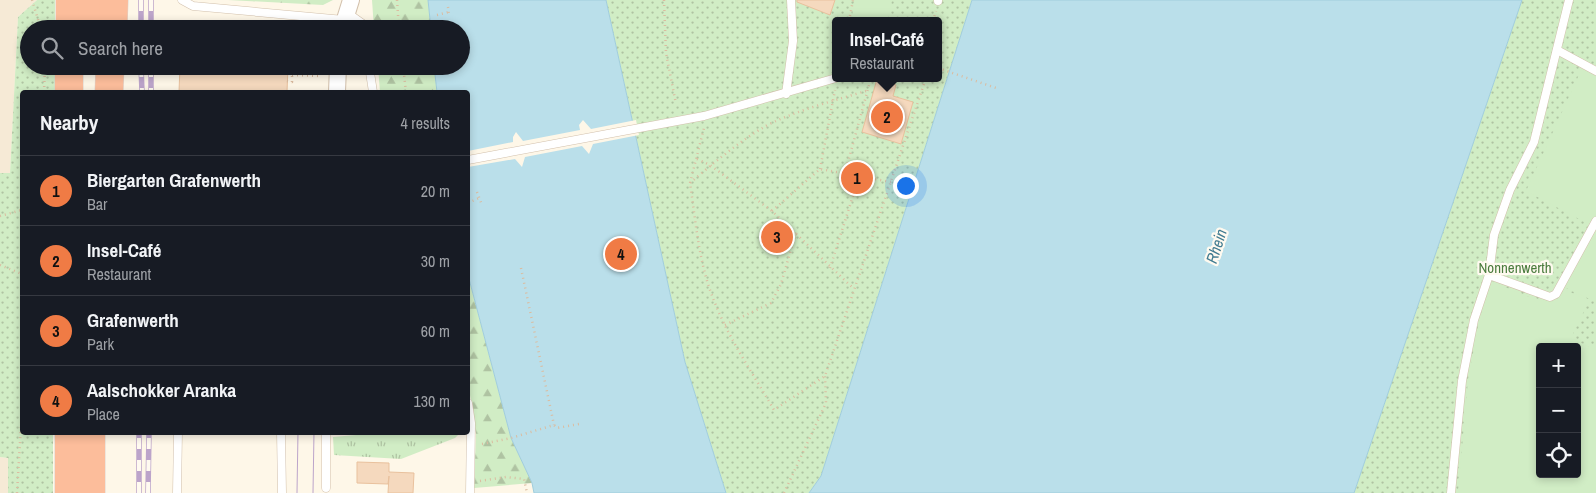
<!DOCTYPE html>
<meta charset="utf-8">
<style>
body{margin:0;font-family:"Archivo Narrow",sans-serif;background:#242831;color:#f1f3f6}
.controls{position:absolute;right:15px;bottom:15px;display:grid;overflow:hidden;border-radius:5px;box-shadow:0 2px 8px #0003}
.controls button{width:45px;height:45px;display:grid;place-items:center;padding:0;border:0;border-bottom:1px solid #363941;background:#171b24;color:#f1f3f6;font:25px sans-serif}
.you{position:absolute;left:905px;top:185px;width:18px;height:18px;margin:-12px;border:4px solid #fff;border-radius:50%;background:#1a73e8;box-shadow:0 0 0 8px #1a73e833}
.badge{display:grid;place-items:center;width:32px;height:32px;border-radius:50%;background:#f07b45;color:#111;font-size:16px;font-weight:700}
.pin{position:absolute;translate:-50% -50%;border:2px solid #fff;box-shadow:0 1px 5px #0006}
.popup{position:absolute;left:832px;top:17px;width:110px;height:65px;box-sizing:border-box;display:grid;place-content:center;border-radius:5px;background:#171b24;filter:drop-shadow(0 1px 4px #0005);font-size:16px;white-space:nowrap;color:#9ea1a6}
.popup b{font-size:19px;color:#f1f3f6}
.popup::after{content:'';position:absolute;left:50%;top:100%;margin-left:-10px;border:10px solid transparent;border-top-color:#171b24}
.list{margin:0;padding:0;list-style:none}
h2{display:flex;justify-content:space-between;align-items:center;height:65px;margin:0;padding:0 20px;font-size:21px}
h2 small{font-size:16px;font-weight:400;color:#9ea1a6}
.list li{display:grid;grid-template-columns:32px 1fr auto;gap:15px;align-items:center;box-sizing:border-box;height:70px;padding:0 20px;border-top:1px solid #363941}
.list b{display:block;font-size:19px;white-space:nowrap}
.list p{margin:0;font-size:16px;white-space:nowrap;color:#9ea1a6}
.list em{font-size:16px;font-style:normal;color:#9ea1a6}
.icon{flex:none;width:28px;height:28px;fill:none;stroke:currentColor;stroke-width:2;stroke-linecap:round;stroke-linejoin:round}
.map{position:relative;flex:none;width:1596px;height:493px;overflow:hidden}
.search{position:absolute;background:#171b24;box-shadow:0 2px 8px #0003;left:20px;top:20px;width:450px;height:55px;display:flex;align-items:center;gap:12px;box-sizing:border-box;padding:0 18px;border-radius:28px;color:#9ea1a6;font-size:19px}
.panel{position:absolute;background:#171b24;box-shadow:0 2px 8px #0003;left:20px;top:90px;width:450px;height:345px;border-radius:5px}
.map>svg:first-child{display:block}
</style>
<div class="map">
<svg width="1596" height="493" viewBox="0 0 1596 493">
<defs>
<pattern id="grass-tufts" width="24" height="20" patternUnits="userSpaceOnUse" patternTransform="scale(1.25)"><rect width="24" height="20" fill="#d1edc5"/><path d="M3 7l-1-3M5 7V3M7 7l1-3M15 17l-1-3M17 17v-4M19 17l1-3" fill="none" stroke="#afc3a2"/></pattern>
<pattern id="forest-firs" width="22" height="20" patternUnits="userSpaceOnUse" patternTransform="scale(1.25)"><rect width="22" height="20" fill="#d1edc5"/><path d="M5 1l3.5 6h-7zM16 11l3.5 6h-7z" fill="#afc3a2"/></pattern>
<pattern id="park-dots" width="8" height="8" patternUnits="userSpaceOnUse" patternTransform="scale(1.25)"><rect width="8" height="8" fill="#d1edc5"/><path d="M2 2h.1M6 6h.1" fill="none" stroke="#afc3a2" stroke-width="1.8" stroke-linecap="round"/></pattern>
</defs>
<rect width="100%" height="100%" fill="#fef7e8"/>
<!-- residential -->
<g fill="#f6ead6">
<polygon points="0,0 37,0 18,17 10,173 0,173"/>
<polygon points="0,457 8,458 8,493 0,493"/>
</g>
<!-- grass -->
<polygon fill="url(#grass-tufts)" points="358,433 358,432 460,433 455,438 401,459 334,455 333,437 356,435"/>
<!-- forest -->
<g fill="url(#forest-firs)">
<polygon points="228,0 333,0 323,5"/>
<polygon points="372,0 428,0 431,29 374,29"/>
<polygon points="378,66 434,66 437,92 380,92"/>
<polygon points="468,275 511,438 532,483 474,488 476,434 468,382"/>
</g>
<!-- park -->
<g fill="url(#park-dots)" fill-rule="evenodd">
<polygon points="37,0 55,0 55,29 29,29 29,66 55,66 55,92 22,92 22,432 53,433 53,493 8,493 8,458 0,457 0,173 10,173 18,17"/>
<path d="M606 0H972L821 476 809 493H726L685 362ZM836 21H938V78H836Z"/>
<path d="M1522 0H1596V493H1354ZM1540 347H1577V474H1540Z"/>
</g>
<!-- pitch -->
<g fill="#d1edc5" fill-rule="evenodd">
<polygon points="855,0 892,0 887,21 851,21"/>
<polygon points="1583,66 1596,73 1596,228 1526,191"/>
<polygon points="1596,229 1596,302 1564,287"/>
<path d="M1491 281C1504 286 1541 305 1553 301 1559 299 1561 294 1564 289L1589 301 1571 338 1596 350V493H1458L1468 380 1479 321ZM1540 347H1577V474H1540Z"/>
</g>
<!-- water -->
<g fill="#badfea" stroke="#a0cddc">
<polygon points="428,0 606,0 685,362 726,493 534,493 532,483 511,438 468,275 468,92 437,92 434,66 461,66 461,29 431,29"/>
<polygon points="972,0 1522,0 1354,493 809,493 821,476"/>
</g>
<!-- pier -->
<polygon fill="#fef7e8" points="583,120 591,129 636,120 639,135 593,144 589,154 582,146 525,157 522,167 515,159 468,167 468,151 513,142 513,137 516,132 523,141 580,130 579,125"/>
<!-- building -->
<g fill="#f5d9be" stroke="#e9c19d">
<polygon points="797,0 835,0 830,15 797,2"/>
<polygon points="180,66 288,66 287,92 179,92"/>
<polygon points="877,79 896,85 893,96 913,102 901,144 862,132"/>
<polygon points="357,462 389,463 389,472 414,473 413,493 388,493 389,476 388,484 357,483"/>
</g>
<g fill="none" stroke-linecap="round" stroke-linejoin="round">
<defs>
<g id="lane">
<polyline points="182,0 193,6 344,20"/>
<polyline points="938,0 938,1"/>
<polyline points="346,12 363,24 363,29"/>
<polyline points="1557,50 1596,71"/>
<polyline points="369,66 373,92"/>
<polyline points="786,94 793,41 791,0"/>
<polyline points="468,160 704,116 836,78"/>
<polyline points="1489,275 1550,297 1556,294 1596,221"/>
<polyline points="468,403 471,423 470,493"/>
<polyline points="281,432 282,493"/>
<polyline points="326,488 326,432"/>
<polyline points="177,493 178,432"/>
<polyline points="1451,493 1462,381 1474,320 1489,275 1494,235 1510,190 1534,142 1569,0"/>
</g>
<g id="street">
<polyline points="342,29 351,0"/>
<polyline points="337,92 338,66"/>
</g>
<g id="highway">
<polyline points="70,29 70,0"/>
<polyline points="92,29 93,0"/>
<polyline points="113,29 114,0"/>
<polyline points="69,92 69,66"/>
<polyline points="109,92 110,66"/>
<polyline points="69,493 69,432"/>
<polyline points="91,493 91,432"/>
</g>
</defs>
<!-- lane casing -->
<use href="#lane" stroke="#d2c0ac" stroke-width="9"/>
<!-- street casing -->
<use href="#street" stroke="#d2c0ac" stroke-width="18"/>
<!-- highway casing -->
<use href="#highway" stroke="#ddd5d0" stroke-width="29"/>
<!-- path -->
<g stroke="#dbbca0" stroke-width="2.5" stroke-dasharray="1 4" stroke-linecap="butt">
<polyline points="32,0 41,29"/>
<polyline points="397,0 399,29"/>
<polyline points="664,0 666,53 676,104"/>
<polyline points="448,7 449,16"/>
<polyline points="437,15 449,12"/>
<polyline points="849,21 853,0"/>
<polyline points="933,21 936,11"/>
<polyline points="403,66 406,92"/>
<polyline points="938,68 999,89"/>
<polyline points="292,75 321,76"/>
<polyline points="287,81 292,82 292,66"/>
<path d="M866 91C836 100 791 112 764 127 740 141 711 165 690 183 696 223 699 266 715 303 730 341 754 375 774 410L825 376 926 78"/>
<polyline points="44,92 45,66"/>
<polyline points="697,159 710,165 772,211 854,289"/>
<polyline points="820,169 835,90"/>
<polyline points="845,173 871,78"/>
<polyline points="690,183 704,128"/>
<polyline points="477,192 482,205"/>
<polyline points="468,203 479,198"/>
<polyline points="772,211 820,169 891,182"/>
<polyline points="0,216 22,210"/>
<polyline points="0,265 22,274"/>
<polyline points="521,268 554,425"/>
<polyline points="830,268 859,177"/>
<polyline points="725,325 771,303 781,284 796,232"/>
<polyline points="482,444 511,438 554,425 557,428 579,424"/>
<polyline points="480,481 506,477 524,479 527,493"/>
<polyline points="17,493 22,409"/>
<polyline points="784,493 826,403 825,376"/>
</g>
<!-- lane -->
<use href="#lane" stroke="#fff" stroke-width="8"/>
<!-- street -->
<use href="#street" stroke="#fff" stroke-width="16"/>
<!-- highway -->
<use href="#highway" stroke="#fcbd9b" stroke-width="28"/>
<!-- tram -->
<g stroke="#bca4ca" stroke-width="1">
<polyline points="297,493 298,432"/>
<polyline points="313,493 314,432"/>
</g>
<defs>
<g id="rail">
<polyline points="141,0 141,29"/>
<polyline points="151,0 151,29"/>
<polyline points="141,66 142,92"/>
<polyline points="151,66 151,92"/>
<polyline points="139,493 139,432"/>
<polyline points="148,493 149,432"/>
</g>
</defs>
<!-- rail casing -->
<use href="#rail" stroke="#bca4ca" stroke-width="5.5"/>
<!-- rail -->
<use href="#rail" stroke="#fffaf0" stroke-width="4" stroke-dasharray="11" stroke-linecap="butt"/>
</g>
<g text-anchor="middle" stroke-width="4.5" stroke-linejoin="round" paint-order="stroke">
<!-- park labels -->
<g font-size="15" fill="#4a7b3d" stroke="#fffaf0">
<text x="1515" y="273">Nonnenwerth</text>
</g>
<!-- water labels -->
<g font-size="16" font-style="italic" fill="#417b90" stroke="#fffaf0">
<text transform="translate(1216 246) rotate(-72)" y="6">Rhein</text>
</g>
</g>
</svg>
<div class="controls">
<button>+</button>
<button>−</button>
<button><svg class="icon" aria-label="locate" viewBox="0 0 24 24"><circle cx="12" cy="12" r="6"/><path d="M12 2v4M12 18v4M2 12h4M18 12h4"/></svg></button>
</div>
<div class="you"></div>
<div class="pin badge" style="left:857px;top:178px">1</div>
<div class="pin badge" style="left:887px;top:117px">2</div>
<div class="popup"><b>Insel-Café</b>Restaurant</div>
<div class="pin badge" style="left:777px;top:237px">3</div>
<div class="pin badge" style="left:621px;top:254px">4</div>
<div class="search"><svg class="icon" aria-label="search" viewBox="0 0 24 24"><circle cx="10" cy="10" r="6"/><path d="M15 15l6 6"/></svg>Search here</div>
<section class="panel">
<h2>Nearby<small>4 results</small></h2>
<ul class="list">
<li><span class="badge">1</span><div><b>Biergarten Grafenwerth</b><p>Bar</p></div><em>20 m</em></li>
<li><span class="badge">2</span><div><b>Insel-Café</b><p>Restaurant</p></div><em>30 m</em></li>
<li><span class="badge">3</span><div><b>Grafenwerth</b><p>Park</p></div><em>60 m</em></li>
<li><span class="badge">4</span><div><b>Aalschokker Aranka</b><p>Place</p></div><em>130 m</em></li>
</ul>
</section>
</div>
